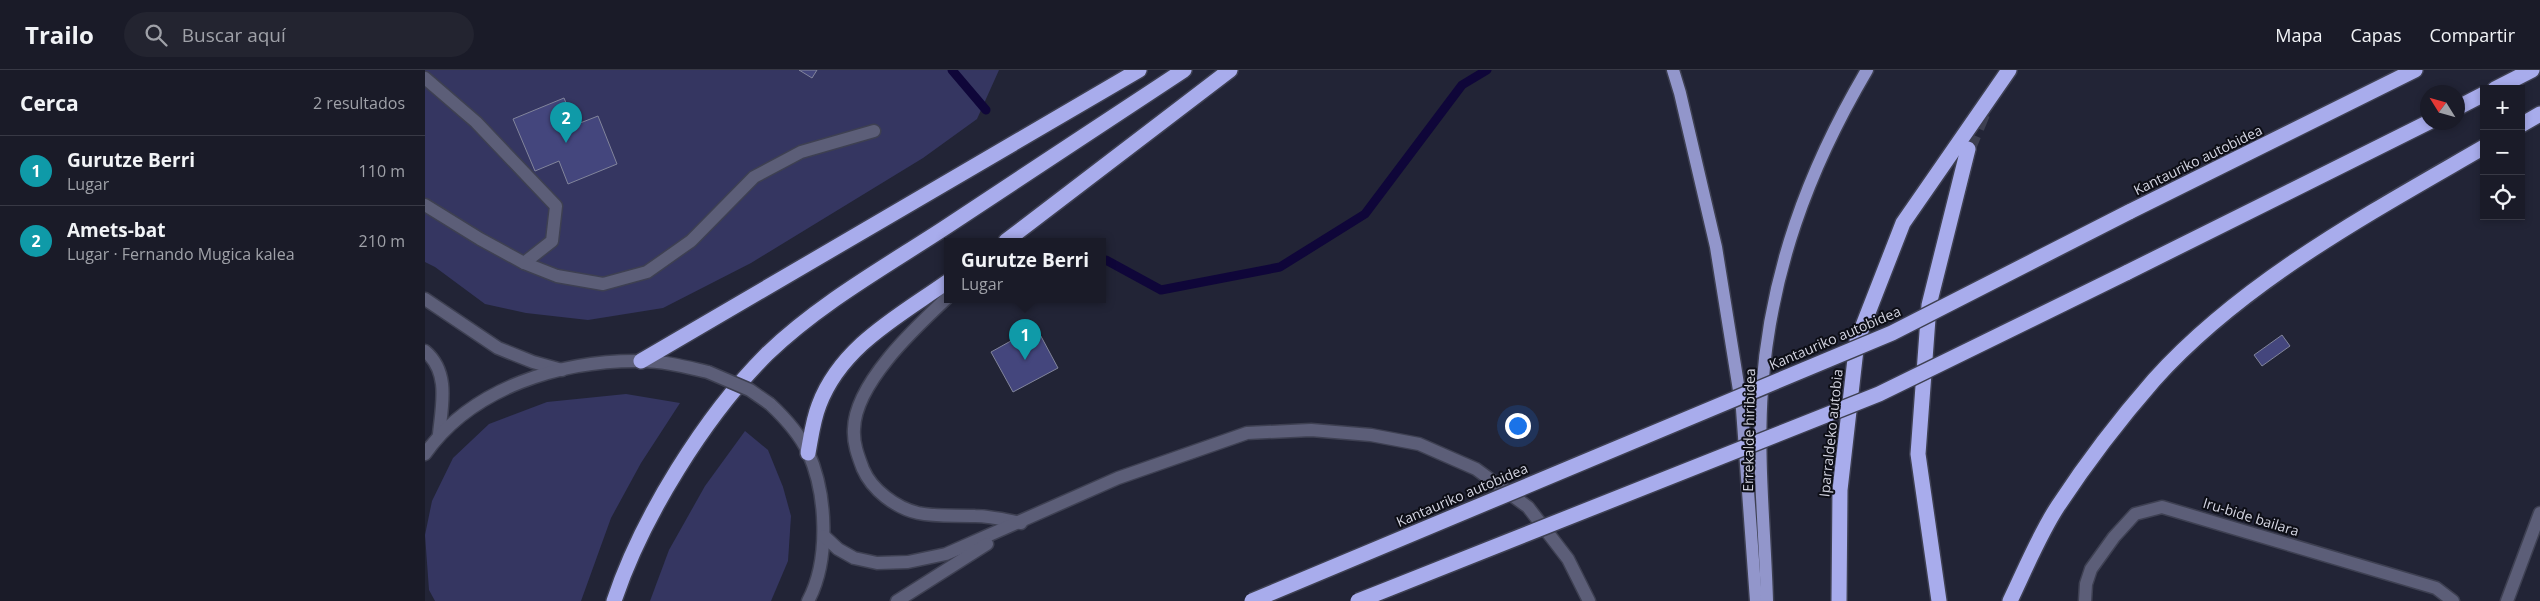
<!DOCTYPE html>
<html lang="es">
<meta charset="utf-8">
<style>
body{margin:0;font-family:"Open Sans",sans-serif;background:#232430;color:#f1f3f6}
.controls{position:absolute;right:15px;top:15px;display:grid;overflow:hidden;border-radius:0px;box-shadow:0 2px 8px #0003}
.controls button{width:45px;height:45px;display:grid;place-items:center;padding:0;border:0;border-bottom:1px solid #383945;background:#1a1b28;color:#f1f3f6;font:25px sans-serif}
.compass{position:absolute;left:1995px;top:15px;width:45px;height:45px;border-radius:50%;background:#1a1b28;box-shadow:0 2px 8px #0003;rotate:307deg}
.you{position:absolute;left:1092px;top:355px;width:18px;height:18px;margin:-12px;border:4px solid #fff;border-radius:50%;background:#1a73e8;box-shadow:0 0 0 8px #1a73e833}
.badge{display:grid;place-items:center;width:32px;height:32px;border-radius:50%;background:#b45309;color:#fff;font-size:16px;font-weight:700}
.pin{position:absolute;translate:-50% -41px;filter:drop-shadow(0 1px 2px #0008)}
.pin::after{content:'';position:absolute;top:26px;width:18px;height:15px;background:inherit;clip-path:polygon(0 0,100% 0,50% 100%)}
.popup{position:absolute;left:519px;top:168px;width:162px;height:65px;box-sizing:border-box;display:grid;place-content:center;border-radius:0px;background:#1a1b28;filter:drop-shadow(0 1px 4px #0005);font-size:16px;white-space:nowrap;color:#9fa1a8}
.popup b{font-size:19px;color:#f1f3f6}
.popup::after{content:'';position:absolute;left:50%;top:100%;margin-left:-10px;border:10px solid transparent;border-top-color:#1a1b28}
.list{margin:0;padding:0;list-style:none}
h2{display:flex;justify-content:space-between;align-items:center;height:65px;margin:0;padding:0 20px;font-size:21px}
h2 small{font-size:16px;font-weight:400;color:#9fa1a8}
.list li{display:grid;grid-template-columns:32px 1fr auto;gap:15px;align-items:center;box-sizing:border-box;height:70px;padding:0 20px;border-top:1px solid #383945}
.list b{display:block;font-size:19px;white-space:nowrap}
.list p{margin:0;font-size:16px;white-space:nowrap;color:#9fa1a8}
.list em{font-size:16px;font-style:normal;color:#9fa1a8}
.icon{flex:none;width:28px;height:28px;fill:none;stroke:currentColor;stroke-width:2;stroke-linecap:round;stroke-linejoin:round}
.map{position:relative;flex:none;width:2115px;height:531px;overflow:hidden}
header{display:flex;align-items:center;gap:30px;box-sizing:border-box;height:70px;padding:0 25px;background:#1a1b28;border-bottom:1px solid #383945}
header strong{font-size:24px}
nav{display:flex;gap:28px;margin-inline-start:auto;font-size:18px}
.search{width:350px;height:45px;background:#232430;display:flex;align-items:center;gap:12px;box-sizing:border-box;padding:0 18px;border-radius:28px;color:#9fa1a8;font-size:19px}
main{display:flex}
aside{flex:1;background:#1a1b28}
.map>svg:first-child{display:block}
</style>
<header>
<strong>Trailo</strong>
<div class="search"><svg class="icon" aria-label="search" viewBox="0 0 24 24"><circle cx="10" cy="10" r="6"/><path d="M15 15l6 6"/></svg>Buscar aquí</div>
<nav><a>Mapa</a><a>Capas</a><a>Compartir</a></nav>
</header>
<main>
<aside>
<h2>Cerca<small>2 resultados</small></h2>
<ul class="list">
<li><span class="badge" style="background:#0f9aa8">1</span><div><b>Gurutze Berri</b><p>Lugar</p></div><em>110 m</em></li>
<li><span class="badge" style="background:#0f9aa8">2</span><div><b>Amets-bat</b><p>Lugar · Fernando Mugica kalea</p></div><em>210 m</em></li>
</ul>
</aside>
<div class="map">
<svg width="2115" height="531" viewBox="0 0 2115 531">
<rect width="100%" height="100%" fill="#222436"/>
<!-- green -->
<g fill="#353661">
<polygon points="0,0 574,0 552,49 498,88 326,193 238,238 163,250 101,243 60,234 10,197 0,192"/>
<polygon points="201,324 255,333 216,393 186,448 156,531 10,531 4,520 0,465 7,431 28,388 64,354 122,332"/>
<polygon points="320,361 343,380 358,417 366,446 363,491 346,531 225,531 244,480 280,416"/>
</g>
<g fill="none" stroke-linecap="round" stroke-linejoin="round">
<!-- stream -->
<g stroke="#0f0639" stroke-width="9">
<polyline points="527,0 561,40"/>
<polyline points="681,190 736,220 855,197 940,144 1037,15 1062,0"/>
</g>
</g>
<!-- building -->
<g fill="#44467d" stroke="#82859c">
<polygon points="374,0 392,0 387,8"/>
<polygon points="139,28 150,55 173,46 192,94 143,114 134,91 110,101 88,49"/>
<polygon points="611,257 633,298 588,322 566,282"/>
<polygon points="1857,265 1865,276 1837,296 1829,285"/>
</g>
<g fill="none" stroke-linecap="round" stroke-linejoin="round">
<!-- highway-tunnel -->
<polyline stroke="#3d3f50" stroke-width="15" stroke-dasharray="15 8" stroke-linecap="butt" points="1543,79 1558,43"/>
<defs>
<g id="minor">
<polyline points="0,8 51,52 131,136 127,171 99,193"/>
<polyline points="0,135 55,169 99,193 132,206 178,214 222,202 266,171 329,107 376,82 449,61"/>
<path d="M522 228C491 257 430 313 429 359 428 373 433 386 438 399 447 420 471 438 493 443 511 447 532 445 550 446 565 446 581 450 596 453"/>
<polyline points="0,229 73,278 108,292 137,300"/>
<path d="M0 281C25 302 17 335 14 364"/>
<path d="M345 334C360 348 374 363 383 382 402 424 405 490 383 531"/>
<path d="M0 384C47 317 137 290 216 291 239 291 261 297 283 302"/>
<polyline points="399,466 413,479 429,488 452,493 483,492 521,484 693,408 822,363 886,360 946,365 994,374 1051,399 1103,437 1143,489 1164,531"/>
<polyline points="472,531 562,474"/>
<polyline points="1660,531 1661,514 1666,499 1689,467 1710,444 1737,437 2011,518 2028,531"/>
<polyline points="2082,531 2115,443"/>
</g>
<g id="major">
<polyline points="1248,0 1255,23 1291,177 1317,339 1331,531"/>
<path d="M1342 531C1340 461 1332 389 1337 320 1345 203 1383 100 1442 0"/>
</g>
<g id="highway">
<polyline points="2070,19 2107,0"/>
<polyline points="2032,38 2059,24"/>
<polyline points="2096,55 2115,44"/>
<polyline points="1704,142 1990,0"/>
<polyline points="581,171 805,0"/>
<polyline points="1701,203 2004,52"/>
<polyline points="216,291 714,0"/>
<path d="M383 383C386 367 388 350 394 335 416 276 474 246 522 212"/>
<path d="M189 531C217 447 280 346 342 284 394 234 458 198 518 159 599 106 679 53 759 0"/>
<polyline points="1414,531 1415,420 1432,271 1478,153 1584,0"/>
<polyline points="1514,531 1493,384 1504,235 1543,79"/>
<path d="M1585 531C1600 500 1614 465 1633 436 1662 392 1694 350 1729 310 1818 211 1945 143 2059 77"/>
</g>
</defs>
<!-- minor casing -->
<use href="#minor" stroke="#3e4052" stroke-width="15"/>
<!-- major casing -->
<use href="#major" stroke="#3e4052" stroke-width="15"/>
<!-- highway casing -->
<use href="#highway" stroke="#3e4052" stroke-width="18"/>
<!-- minor -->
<use href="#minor" stroke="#5c5e78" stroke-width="12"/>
<!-- major -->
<use href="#major" stroke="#9296cb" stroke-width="12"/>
<!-- highway -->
<use href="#highway" stroke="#a8acec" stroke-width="15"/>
<defs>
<polyline id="minor-bridge" points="283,302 325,320 345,334"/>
<g id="highway-bridge">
<polyline points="827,531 1467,263 1704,142"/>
<polyline points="933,531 1454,324 1701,203"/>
</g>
</defs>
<!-- minor-bridge casing -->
<use href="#minor-bridge" stroke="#3e4052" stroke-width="15" stroke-linecap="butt"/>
<!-- highway-bridge casing -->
<use href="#highway-bridge" stroke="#3e4052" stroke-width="18" stroke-linecap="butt"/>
<!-- minor-bridge -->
<use href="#minor-bridge" stroke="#5c5e78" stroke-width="12"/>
<!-- highway-bridge -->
<use href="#highway-bridge" stroke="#a8acec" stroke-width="15"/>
</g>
<g text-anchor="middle" stroke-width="4" stroke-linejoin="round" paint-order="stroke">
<!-- street labels -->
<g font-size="14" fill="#d4d5e2" stroke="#0d0e16">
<text transform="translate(1773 90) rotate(-26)" y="5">Kantauriko autobidea</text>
<text transform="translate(1410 268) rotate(-23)" y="5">Kantauriko autobidea</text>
<text transform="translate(1324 360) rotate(-89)" y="5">Errekalde hiribidea</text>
<text transform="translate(1406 363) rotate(-84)" y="5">Iparraldeko autobia</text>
<text transform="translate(1037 425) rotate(-23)" y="5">Kantauriko autobidea</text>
<text transform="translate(1826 447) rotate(17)" y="5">Iru-bide bailara</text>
</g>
</g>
</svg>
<div class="controls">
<button>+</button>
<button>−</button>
<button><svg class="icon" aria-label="locate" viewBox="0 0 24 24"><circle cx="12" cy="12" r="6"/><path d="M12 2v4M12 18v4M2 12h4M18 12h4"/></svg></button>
</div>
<svg class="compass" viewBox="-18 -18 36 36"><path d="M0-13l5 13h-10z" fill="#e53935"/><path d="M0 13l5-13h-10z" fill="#9fa1a8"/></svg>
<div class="you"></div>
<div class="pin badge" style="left:600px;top:290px;background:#0f9aa8">1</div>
<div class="popup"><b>Gurutze Berri</b>Lugar</div>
<div class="pin badge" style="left:141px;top:73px;background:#0f9aa8">2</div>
</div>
</main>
